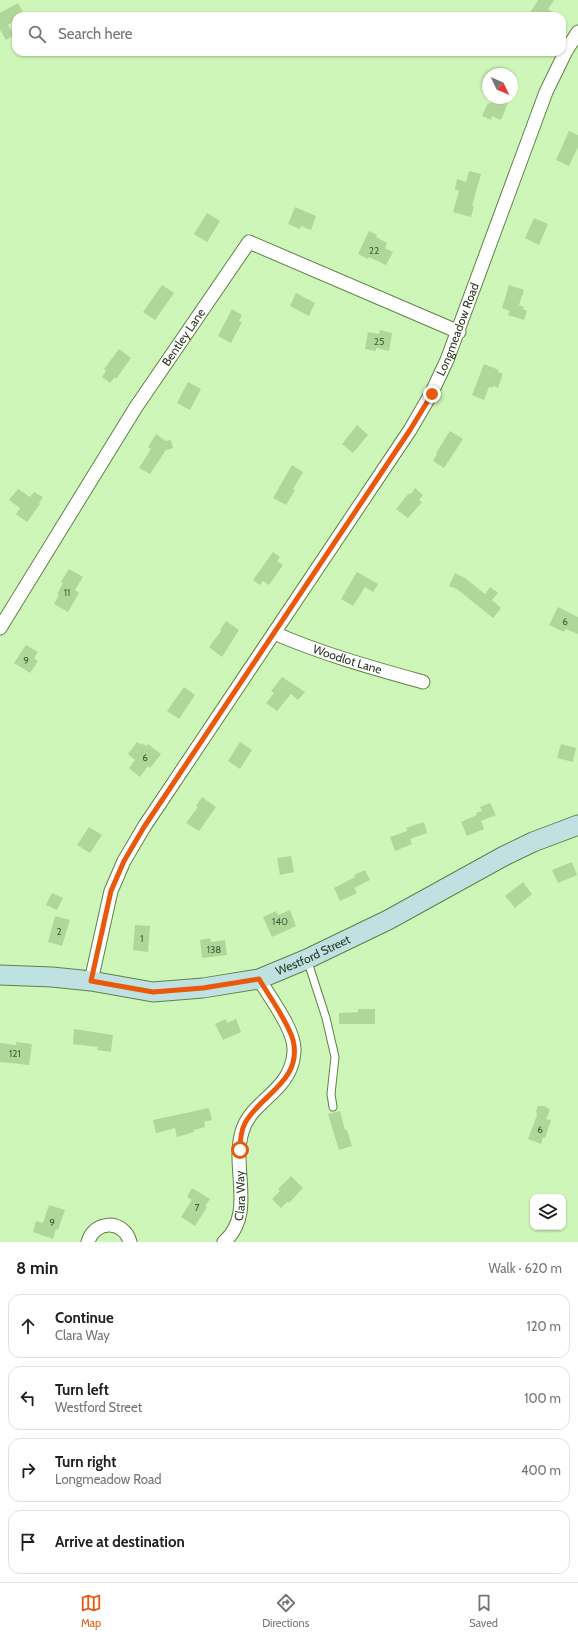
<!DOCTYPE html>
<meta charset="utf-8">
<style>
body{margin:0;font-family:Cabin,sans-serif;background:#f2f2f2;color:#202124}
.controls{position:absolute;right:12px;bottom:12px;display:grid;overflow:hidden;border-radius:8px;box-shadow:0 1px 3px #0004}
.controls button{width:36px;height:36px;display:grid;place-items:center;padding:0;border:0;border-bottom:1px solid #e0e0e0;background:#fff;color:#202124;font:20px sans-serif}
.compass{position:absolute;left:482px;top:68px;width:36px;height:36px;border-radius:50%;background:#fff;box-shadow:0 1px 3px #0004;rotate:134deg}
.stop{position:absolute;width:12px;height:12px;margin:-9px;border:3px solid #ea580c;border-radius:50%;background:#fff}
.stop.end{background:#ea580c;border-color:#fff;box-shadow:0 1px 4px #0008}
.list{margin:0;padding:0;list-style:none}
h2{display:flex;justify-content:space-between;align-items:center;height:52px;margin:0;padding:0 16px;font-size:17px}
h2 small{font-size:13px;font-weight:400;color:#757577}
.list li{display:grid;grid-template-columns:26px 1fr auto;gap:12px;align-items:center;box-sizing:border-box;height:64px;margin:0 8px 8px;padding:0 8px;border:1px solid #e0e0e0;border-radius:12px}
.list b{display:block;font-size:15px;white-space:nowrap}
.list p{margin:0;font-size:13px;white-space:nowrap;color:#757577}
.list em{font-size:13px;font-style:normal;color:#757577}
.icon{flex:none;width:22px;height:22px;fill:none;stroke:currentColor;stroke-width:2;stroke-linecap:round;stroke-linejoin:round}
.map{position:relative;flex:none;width:578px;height:1242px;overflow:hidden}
.search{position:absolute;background:#fff;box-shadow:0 1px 3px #0004;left:12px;right:12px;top:12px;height:44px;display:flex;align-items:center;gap:10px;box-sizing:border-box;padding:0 14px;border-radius:12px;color:#757577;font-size:15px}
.sheet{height:340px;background:#fff}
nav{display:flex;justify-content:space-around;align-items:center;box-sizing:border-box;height:56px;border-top:1px solid #e0e0e0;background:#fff;font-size:11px;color:#757577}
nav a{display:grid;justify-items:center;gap:2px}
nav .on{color:#ea580c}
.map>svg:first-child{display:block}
</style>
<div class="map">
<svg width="578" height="1242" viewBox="0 0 578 1242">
<rect width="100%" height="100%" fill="#cef6b8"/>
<!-- building -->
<g fill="#b0d79a">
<polygon points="538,0 554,0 548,9 559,16 528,16"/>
<polygon points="18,3 24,14 16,16 16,20 8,25 14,35 6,40 0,30 0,13"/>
<polygon points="492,98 510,98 501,120 492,116 491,120 482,116 488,103 490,104"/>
<polygon points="569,131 578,135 578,147 569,166 556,160"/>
<polygon points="469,171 481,174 472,206 474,206 471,217 453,212 459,191 455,189 457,179 466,182"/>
<polygon points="295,207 316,216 311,230 301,226 300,229 288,224"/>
<polygon points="207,213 220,221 207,242 194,234"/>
<polygon points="534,218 548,224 539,245 525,238"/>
<polygon points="369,231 377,235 376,237 387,243 385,248 393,252 386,265 369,257 368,259 358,254"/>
<polygon points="162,285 174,293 155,320 143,312"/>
<polygon points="509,285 524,290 519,305 524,307 523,309 527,311 524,320 508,315 510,311 502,308"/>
<polygon points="296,293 315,303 309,316 290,306"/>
<polygon points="232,309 242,315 239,321 242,322 231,343 218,336"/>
<polygon points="380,330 392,333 389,351 376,348 376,351 365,349 368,332 379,334"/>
<polygon points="119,349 131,358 116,379 115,377 110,383 102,377 106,371 104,369"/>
<polygon points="484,364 499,370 498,372 503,374 498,388 493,386 492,388 489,387 484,400 472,395"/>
<polygon points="188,382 201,389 190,410 177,403"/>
<polygon points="357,425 368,435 353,453 342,444"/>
<polygon points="450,431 463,439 444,468 433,461 437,454 436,453"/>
<polygon points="156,434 166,441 171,440 173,448 166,450 150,474 139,468 151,449 148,447"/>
<polygon points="292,465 303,472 293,489 295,490 286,505 273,498"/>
<polygon points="415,488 423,495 419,500 422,502 408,518 396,509 409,493 411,494"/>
<polygon points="18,489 30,497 34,492 43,497 39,503 40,504 27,522 16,514 20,508 9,500"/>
<polygon points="273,552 280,557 277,561 283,565 269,585 263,581 260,585 253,580"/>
<polygon points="69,569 83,577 75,590 79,593 68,612 54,604 59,595 57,594 63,583 61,582"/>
<polygon points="357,572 378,584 373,592 365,587 353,606 341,599"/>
<polygon points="455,573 465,578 485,594 490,587 498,593 492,600 501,608 493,618 457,589 449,586"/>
<polygon points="558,607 578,617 578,634 566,629 564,632 549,625"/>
<polygon points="226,621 239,630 222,657 209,647 221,631 220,630"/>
<polygon points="26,645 38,652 34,658 38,661 30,673 14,663"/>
<polygon points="282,677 305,692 298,700 291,694 277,711 266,703 274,693 271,691"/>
<polygon points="184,687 195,695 179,719 167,711"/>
<polygon points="137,742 142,745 143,743 146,746 148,744 161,754 150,768 148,766 140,777 129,768 135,760 128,754"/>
<polygon points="240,742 252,750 240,769 228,761"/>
<polygon points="561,744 576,748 573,762 557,758"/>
<polygon points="202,797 216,807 199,831 186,823 198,807 196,806"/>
<polygon points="490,803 496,815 481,821 484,829 467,836 461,822 477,815 476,813 482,811 480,807"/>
<polygon points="424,822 427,833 410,839 412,844 395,851 390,837 407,831 406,828"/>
<polygon points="89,827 102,835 90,853 77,845"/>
<polygon points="291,856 294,872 280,875 277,858"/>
<polygon points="572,862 577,875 558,883 552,870"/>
<polygon points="365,870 370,880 354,888 357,893 340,901 334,888 355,877 354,875"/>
<polygon points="523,882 532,894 515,908 505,896"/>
<polygon points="52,893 63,898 57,910 46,905"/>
<polygon points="290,910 296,926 272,937 263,917 276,911 278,915"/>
<polygon points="55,916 70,920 62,946 48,942"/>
<polygon points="135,925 150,926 148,952 133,950"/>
<polygon points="210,938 211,942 225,940 227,955 202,958 200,940"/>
<polygon points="358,1009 375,1009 375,1024 339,1024 339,1013 358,1012"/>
<polygon points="226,1019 227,1023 236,1019 241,1032 223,1040 215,1024"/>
<polygon points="74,1029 113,1035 111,1052 97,1050 98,1047 73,1044"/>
<polygon points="16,1042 32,1044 29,1065 0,1062 0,1043 16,1045"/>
<polygon points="538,1106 545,1106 550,1110 546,1119 551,1120 545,1138 543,1137 541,1144 528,1139 537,1115 536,1111"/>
<polygon points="209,1108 212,1120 204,1122 205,1127 194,1130 194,1132 177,1137 175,1128 156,1133 153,1120"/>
<polygon points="340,1111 345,1130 347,1130 352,1146 339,1150 328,1114"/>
<polygon points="291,1176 303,1188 289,1203 287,1202 281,1208 272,1199 280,1191 278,1189"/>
<polygon points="192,1188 210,1199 205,1206 207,1207 195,1226 181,1217 192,1200 187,1197"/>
<polygon points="49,1205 65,1210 58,1230 56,1229 53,1239 33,1232 36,1221 43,1223"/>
</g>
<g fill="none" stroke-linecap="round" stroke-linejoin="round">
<defs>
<polyline id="lane" points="307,959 326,1018 335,1057 331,1094 333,1107"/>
<g id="street">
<path id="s1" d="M0 628 136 407 249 242 459 332"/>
<path id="s2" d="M274 633C322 654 373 668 423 682"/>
<path id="s3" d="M91 981 111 891 124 861 144 827 410 430 431 394 447 360 546 92 566 51 578 32"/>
<path d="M88 1242C94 1220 124 1219 130 1242"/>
<path id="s4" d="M224 1242C256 1214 231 1168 242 1132 251 1099 291 1093 294 1052 296 1031 270 998 259 979"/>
</g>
<g id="secondary">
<path id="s5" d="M0 975 52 977 91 981 153 992 203 988 259 979 307 959 388 920 504 856 533 842 578 825"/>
</g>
</defs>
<!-- lane casing -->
<use href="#lane" stroke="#5e8248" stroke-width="9"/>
<!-- street casing -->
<use href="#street" stroke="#5e8248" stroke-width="15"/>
<!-- secondary casing -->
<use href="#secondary" stroke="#5e8248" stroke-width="21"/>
<!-- lane -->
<use href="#lane" stroke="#fff" stroke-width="7"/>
<!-- street -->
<use href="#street" stroke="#fff" stroke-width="13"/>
<!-- secondary -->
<use href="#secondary" stroke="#bfe1e1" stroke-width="19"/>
</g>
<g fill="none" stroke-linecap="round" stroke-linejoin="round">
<!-- route -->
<path stroke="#ea580c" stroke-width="5" d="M240 1150C240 1141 241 1131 245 1123 260 1095 303 1081 293 1040 288 1022 269 996 259 979L203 988 153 992 91 981 111 891 124 861 144 827 410 430 432 394"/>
</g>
<g text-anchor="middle" stroke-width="3" stroke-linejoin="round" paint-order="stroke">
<!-- number labels -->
<g font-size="10" fill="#4b603e">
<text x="374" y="254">22</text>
<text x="379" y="345">25</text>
<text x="67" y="596">11</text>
<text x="565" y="625">6</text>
<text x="26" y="664">9</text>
<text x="145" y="761">6</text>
<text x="280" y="925">140</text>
<text x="59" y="935">2</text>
<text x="142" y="942">1</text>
<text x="214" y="953">138</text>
<text x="15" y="1057">121</text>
<text x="540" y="1133">6</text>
<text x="197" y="1211">7</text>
<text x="52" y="1226">9</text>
</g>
<!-- street labels -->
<g font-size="12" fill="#293920" stroke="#e5fed9">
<text dy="4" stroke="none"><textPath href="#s3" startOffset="754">Longmeadow Road</textPath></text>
<text dy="4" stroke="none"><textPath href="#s1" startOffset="344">Bentley Lane</textPath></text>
<text dy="4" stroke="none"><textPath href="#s2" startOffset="78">Woodlot Lane</textPath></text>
<text dy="4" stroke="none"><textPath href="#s5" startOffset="320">Westford Street</textPath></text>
<text dy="4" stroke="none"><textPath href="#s4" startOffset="51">Clara Way</textPath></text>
</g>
</g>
</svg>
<div class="controls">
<button><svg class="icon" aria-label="layers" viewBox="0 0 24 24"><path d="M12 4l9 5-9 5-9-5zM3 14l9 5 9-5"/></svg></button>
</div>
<svg class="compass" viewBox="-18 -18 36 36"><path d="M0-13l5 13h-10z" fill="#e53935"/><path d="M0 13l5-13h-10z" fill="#757577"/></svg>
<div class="stop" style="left:240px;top:1150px"></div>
<div class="stop end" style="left:432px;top:394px"></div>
<div class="search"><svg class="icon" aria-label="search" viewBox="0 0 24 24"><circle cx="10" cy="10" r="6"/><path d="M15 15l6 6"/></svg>Search here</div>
</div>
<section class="sheet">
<h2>8 min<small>Walk · 620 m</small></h2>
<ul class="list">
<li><svg class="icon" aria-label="ahead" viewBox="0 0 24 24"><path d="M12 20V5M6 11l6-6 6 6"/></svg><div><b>Continue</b><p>Clara Way</p></div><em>120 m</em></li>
<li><svg class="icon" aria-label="left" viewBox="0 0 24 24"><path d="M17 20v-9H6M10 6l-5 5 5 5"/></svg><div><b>Turn left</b><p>Westford Street</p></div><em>100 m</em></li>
<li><svg class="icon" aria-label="right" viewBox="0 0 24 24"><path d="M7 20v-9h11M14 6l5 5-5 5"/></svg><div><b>Turn right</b><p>Longmeadow Road</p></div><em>400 m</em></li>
<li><svg class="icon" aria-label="arrive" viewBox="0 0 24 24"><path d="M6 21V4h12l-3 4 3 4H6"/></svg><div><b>Arrive at destination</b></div></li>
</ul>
</section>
<nav>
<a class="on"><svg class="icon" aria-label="map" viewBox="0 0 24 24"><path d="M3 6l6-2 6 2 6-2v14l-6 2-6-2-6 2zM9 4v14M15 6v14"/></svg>Map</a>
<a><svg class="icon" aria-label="directions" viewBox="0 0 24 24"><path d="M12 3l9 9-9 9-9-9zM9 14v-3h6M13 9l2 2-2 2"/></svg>Directions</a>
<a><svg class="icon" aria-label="saved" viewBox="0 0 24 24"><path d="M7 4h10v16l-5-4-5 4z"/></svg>Saved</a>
</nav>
